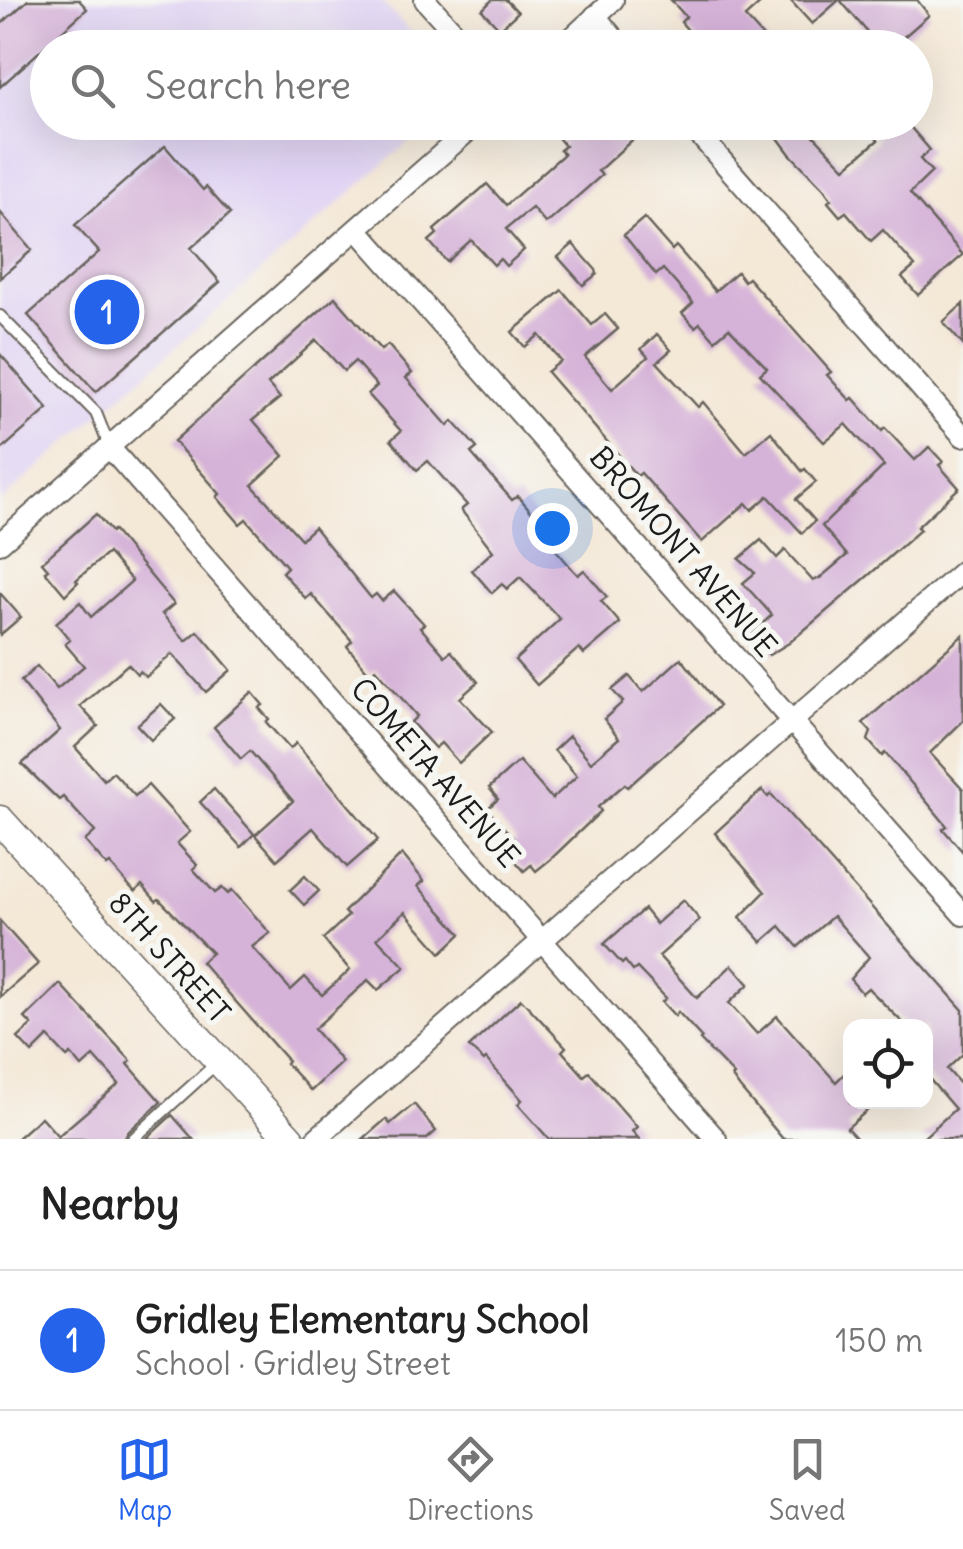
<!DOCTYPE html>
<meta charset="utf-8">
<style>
body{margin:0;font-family:Delius,sans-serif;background:#f2f2f2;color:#222}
.controls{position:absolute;right:30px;bottom:30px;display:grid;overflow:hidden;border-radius:20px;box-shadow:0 10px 40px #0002}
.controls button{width:90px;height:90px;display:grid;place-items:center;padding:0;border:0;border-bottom:2px solid #e0e0e0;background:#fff;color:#222;font:50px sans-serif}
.you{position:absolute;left:552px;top:528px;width:35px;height:35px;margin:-25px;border:8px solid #fff;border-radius:50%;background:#1a73e8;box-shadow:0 0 0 15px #1a73e833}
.badge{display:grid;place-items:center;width:65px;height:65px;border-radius:50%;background:#2563eb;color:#fff;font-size:32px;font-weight:700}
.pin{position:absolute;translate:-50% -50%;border:5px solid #fff;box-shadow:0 2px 10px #0006}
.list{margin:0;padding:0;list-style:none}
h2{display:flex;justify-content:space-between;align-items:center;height:130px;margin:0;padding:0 40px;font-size:42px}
h2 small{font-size:32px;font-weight:400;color:#767676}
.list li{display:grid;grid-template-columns:65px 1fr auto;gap:30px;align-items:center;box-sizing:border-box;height:140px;padding:0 40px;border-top:2px solid #e0e0e0}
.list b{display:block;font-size:38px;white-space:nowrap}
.list p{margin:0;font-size:32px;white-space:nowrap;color:#767676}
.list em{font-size:32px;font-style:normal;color:#767676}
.icon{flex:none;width:55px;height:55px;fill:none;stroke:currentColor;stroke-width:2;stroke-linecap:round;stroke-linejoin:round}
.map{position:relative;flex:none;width:963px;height:1139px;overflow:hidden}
.search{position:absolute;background:#fff;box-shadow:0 10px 40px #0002;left:30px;right:30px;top:30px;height:110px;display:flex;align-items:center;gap:25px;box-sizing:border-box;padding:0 35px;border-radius:55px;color:#767676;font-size:38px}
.sheet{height:270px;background:#fff}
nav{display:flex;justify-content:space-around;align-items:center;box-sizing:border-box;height:140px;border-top:2px solid #e0e0e0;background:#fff;font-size:28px;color:#767676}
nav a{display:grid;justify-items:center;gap:5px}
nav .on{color:#2563eb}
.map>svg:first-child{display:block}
</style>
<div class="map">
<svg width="963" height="1139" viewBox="0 0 963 1139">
<rect width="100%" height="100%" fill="#f6f6f2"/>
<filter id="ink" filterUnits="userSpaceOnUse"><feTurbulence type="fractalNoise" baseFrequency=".01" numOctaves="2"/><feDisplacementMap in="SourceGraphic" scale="20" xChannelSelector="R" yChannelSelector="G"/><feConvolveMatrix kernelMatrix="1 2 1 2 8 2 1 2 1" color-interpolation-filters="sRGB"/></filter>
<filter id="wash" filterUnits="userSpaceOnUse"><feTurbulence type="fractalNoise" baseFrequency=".0048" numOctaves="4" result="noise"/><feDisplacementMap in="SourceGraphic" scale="40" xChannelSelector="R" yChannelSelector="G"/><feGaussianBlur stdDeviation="2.25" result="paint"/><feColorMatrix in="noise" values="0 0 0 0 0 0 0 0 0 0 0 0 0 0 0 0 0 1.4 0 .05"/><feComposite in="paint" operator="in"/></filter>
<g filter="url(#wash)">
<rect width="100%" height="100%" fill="#f4e8d7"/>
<!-- built -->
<polygon fill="#e1d4f4" points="0,0 380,0 425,47 48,48 48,122 430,123 0,502"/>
<g id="blocks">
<!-- building -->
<g fill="#d5b2d8">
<polygon points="28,0 79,0 87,9 0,87 0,25"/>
<polygon points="492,0 506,0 518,12 500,29 482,10"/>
<polygon points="671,0 764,0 745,17 773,48 703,48 681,22 686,17"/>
<polygon points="790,0 839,0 812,24"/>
<polygon points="840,0 917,0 929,15 891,48 881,48"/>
<polygon points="545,122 652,122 598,171 602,175 551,220 545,223 532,208 506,229 524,250 506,266 500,259 494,265 471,240 447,262 429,241 437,234 434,230 487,184 506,205 564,154 560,150 565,146"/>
<polygon points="766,122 801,122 845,168 878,140 863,122 906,122 930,150 920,159 932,172 910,193 963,255 918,295 902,277 915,266 883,230 871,241 846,212 840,216 828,202 831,199 824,189 790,154"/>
<polygon points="165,146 203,190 206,187 230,214 191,248 220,282 96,392 28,315 99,252 75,225"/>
<polygon points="0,212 32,250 0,278"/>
<polygon points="644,218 672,250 676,246 715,291 737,272 744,281 748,278 831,372 827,375 850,400 853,398 882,431 885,428 915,460 929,447 943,462 939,465 959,488 917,527 920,530 869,575 789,643 769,655 751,634 772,615 743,583 755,573 739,559 761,540 777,558 785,550 813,581 820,578 847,555 822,526 884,466 846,424 824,442 760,374 767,368 729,328 715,340 700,323 695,327 682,313 693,303 663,269 656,275 624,235"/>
<polygon points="573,244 596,270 597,274 583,285 558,257"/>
<polygon points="562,290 592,325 605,314 618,329 585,357 612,389 648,357 641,349 657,334 671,350 657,362 698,407 703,402 746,453 771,432 802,471 805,469 816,482 796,499 815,521 802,533 768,496 752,510 746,503 702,542 641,473 637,476 547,372 561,361 539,335 525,347 512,332"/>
<polygon points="335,297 381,350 388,345 412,373 406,378 448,426 453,421 477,448 471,453 512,500 518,496 541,523 536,527 575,572 578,575 584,570 607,597 601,601 620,623 584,654 579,648 537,685 515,660 560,619 520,577 507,589 502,584 492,593 472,570 493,551 461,510 467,505 428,461 417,470 391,440 401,431 368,394 377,386 355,361 344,371 316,340 268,384 280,398 253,420 284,456 252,485 301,539 314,527 371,598 376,594 382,601 394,591 424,624 420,627 445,656 451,651 478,682 460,698 492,732 459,763 441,743 435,748 411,722 417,716 376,669 370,674 347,646 352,641 311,594 306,599 282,572 287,567 246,519 240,524 217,497 220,494 174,441"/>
<polygon points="963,304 963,345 943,322"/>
<polygon points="0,354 48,409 0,451"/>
<polygon points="96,514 111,532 113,530 174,604 162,614 186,641 198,631 231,670 206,692 172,654 146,677 140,671 137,674 128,664 80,706 98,726 75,747 104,780 113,772 135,796 148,785 190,832 177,843 197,865 193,869 215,893 222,888 228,894 232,890 270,933 252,947 291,990 305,977 322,995 350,970 323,939 348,916 344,912 402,854 424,881 418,886 461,934 441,953 405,912 377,938 405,967 378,990 368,980 314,1029 342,1062 311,1091 286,1063 288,1061 201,962 212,953 159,899 156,901 142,885 135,892 110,864 107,866 85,841 95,832 63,797 59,800 22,764 60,730 21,681 37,666 57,689 84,666 65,644 70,640 56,623 80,602 91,617 132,581 108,553 76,580 78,582 65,595 45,571 48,569 42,562"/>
<polygon points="0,593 21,617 0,635"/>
<polygon points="963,635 963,721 930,753 963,789 963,852 943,829 947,826 912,784 885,753 882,756 868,740 871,732 863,723"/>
<polygon points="681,658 719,706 628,787 625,784 598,807 601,811 552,858 536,871 531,865 524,871 506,850 516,841 487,809 498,799 489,788 519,761 552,799 577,776 554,750 569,736 591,762 619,738 604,719 623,702 612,690 629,676 643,692"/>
<polygon points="252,692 263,705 259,708 269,719 266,722 290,749 296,743 378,840 347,867 313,828 277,860 255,835 293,801 250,751 241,759 214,727"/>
<polygon points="161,704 175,719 151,740 137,725"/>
<polygon points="214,789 254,834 241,847 200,802"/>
<polygon points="762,790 768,797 771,794 963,1010 963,1054 947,1069 963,1087 963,1139 922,1139 955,1109 926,1075 926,1026 906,1026 868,988 862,993 850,979 869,957 833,916 798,947 780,926 762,942 740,917 765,892 715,833"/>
<polygon points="305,876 319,891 304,905 290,890"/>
<polygon points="683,900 700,920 659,956 697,998 732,965 749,984 729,1003 757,1034 777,1016 836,1082 850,1068 850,1102 877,1102 847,1128 857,1139 783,1139 740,1088 732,1077 734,1075 700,1040 702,1038 678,1012 675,1016 662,1002 666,998 637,968 633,971 625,961 622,964 604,944 644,909 656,924"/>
<polygon points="0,921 38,964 0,997"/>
<polygon points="60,984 131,1061 128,1064 161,1102 127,1133 124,1139 16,1139 41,1117 58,1136 119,1084 94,1056 82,1067 71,1054 67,1057 48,1037 32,1053 18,1038 32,1025 25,1018"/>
<polygon points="521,999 566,1047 562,1051 584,1076 589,1072 637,1127 632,1131 639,1139 549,1139 518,1104 522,1100 486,1059 484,1061 469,1047"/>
<polygon points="414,1104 436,1131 427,1139 363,1139 386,1119 390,1124"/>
<polygon points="172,1115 193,1139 146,1139"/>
</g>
</g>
</g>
<g filter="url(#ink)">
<use href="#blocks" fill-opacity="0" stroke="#68635d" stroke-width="2.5"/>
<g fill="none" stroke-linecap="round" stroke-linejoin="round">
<defs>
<g id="service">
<polyline points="0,316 96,413 109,446"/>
<polyline points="133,1139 218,1062"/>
</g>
<g id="minor">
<polyline points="425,0 468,48"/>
<polyline points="595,16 622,48"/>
<polyline points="561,48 613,0"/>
<polyline points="688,122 963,436"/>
<polyline points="357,229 963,915"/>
<polyline points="109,447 716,1139"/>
<polyline points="0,543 478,122"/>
<polyline points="316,1139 963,571"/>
</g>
<polyline id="tertiary" points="0,820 290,1139"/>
</defs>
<!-- service casing -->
<use href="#service" stroke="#68635d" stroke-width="14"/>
<!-- minor casing -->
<use href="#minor" stroke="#68635d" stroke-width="24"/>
<!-- tertiary casing -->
<use href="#tertiary" stroke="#68635d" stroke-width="31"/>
<!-- service -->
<use href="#service" stroke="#fff" stroke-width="10"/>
<!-- minor -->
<use href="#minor" stroke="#fff" stroke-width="20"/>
<!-- tertiary -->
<use href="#tertiary" stroke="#fff" stroke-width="28"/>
</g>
</g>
<g text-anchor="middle" stroke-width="10" stroke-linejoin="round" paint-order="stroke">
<!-- street labels -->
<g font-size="30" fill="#1c1c1c" stroke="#f6f6f2">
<text transform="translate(683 552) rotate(49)" y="10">BROMONT AVENUE</text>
<text transform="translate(435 773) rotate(49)" y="10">COMETA AVENUE</text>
<text transform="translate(169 958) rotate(48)" y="10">8TH STREET</text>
</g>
</g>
</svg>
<div class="controls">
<button><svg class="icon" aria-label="locate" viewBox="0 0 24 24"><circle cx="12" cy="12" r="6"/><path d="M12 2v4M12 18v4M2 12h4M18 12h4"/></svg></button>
</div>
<div class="you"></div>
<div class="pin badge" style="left:107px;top:312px">1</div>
<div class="search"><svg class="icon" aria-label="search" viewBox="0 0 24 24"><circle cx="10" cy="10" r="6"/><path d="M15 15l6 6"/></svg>Search here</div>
</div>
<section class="sheet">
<h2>Nearby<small></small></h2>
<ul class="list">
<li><span class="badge">1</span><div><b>Gridley Elementary School</b><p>School · Gridley Street</p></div><em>150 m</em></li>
</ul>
</section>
<nav>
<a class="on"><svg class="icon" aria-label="map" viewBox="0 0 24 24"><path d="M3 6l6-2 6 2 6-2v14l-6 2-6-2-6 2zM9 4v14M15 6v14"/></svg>Map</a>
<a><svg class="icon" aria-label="directions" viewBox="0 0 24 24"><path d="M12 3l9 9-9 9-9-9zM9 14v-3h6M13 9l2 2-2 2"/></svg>Directions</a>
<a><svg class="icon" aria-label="saved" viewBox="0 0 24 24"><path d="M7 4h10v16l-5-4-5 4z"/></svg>Saved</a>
</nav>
